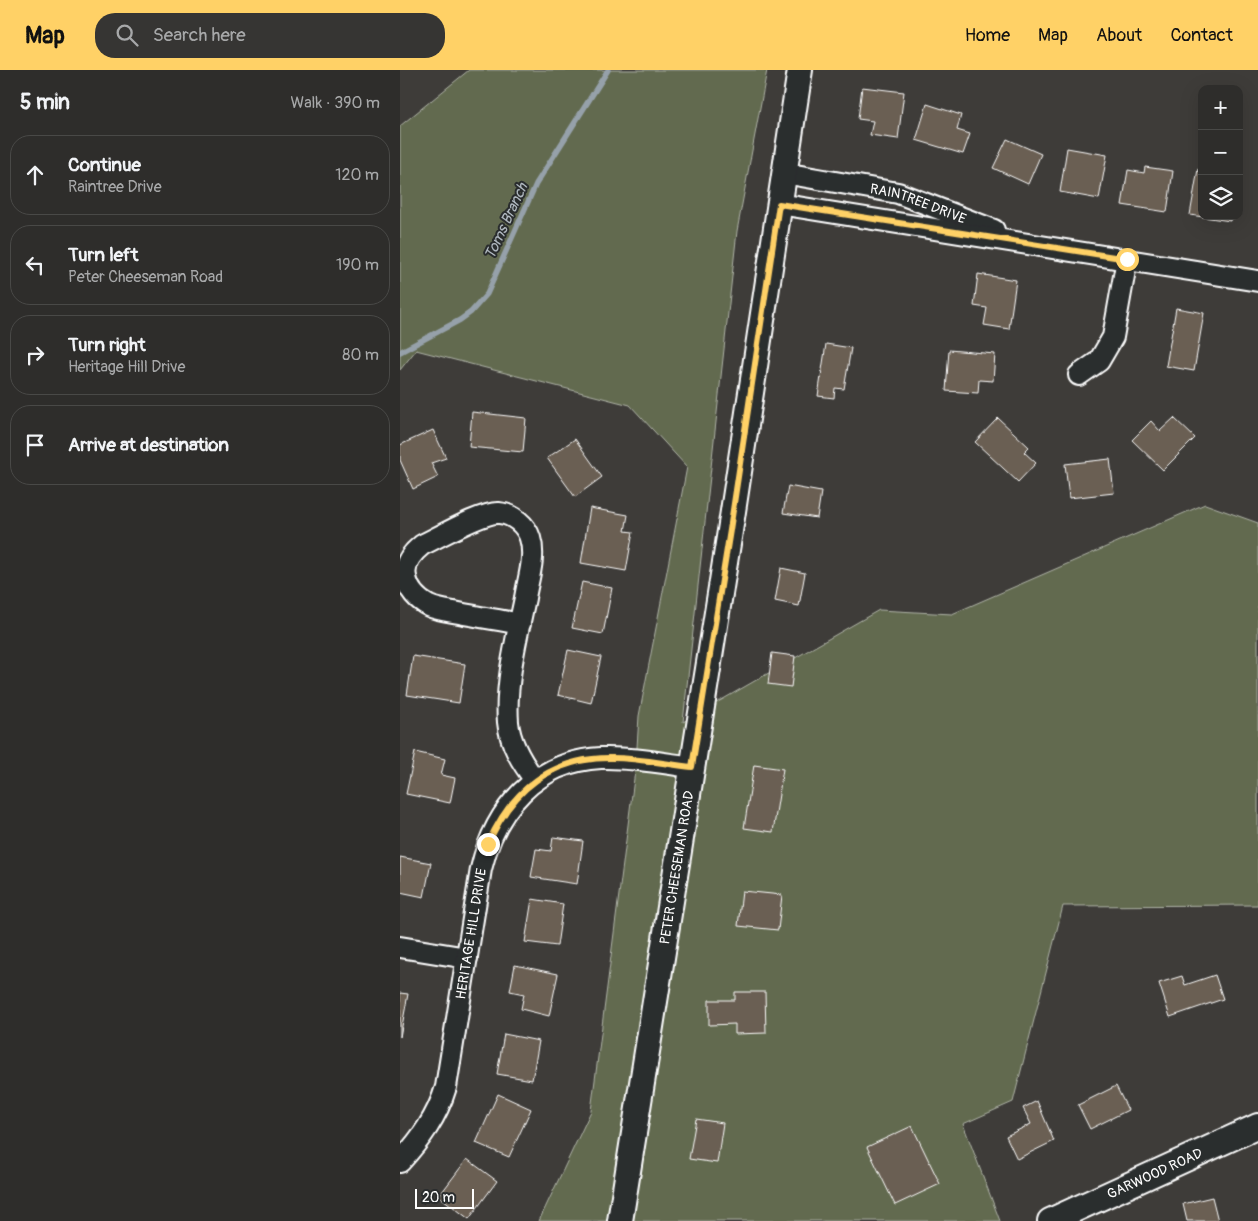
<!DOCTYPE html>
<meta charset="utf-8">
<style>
body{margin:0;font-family:Pangolin,sans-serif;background:#363533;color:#f1f3f6}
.controls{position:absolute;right:15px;top:15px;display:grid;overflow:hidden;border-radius:10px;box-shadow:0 5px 20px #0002}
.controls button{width:45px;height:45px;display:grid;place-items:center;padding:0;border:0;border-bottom:1px solid #494947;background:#2e2d2b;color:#f1f3f6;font:25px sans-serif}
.scale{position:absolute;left:15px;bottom:12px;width:59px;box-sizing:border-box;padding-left:5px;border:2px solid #fff;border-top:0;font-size:14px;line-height:18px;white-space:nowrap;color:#fff;-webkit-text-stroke:4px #2a2d2e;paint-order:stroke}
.stop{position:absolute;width:15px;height:15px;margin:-11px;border:4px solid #ffd166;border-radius:50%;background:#fff}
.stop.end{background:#ffd166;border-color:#fff;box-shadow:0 1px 5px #0008}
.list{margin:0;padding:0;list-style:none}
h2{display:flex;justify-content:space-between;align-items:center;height:65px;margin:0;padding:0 20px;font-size:21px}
h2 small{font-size:16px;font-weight:400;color:#a7a8a9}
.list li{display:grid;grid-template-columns:32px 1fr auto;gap:15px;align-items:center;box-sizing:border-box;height:80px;margin:0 10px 10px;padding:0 10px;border:1px solid #494947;border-radius:20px}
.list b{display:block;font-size:19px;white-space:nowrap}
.list p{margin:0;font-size:16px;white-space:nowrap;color:#a7a8a9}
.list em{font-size:16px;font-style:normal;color:#a7a8a9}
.icon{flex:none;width:28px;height:28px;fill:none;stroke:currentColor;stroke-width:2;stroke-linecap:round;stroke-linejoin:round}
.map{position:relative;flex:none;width:858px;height:1151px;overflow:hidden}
header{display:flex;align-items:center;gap:30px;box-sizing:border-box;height:70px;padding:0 25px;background:#ffd166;color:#111}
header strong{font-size:24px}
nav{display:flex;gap:28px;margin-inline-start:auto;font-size:18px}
.search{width:350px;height:45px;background:#363533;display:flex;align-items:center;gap:12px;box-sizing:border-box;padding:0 18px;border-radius:20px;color:#a7a8a9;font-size:19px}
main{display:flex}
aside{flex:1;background:#2e2d2b}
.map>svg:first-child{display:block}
</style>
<header>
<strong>Map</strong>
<div class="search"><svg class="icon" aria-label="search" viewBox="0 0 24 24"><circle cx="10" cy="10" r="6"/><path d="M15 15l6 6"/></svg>Search here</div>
<nav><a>Home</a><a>Map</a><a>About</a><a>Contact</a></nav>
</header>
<main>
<aside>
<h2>5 min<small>Walk · 390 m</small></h2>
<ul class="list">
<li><svg class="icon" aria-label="ahead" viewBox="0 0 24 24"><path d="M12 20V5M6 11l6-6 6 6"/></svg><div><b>Continue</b><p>Raintree Drive</p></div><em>120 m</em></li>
<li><svg class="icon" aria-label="left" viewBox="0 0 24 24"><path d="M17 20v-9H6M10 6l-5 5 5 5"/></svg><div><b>Turn left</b><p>Peter Cheeseman Road</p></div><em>190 m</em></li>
<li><svg class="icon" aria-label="right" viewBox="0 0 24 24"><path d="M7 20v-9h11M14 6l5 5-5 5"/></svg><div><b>Turn right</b><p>Heritage Hill Drive</p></div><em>80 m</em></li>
<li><svg class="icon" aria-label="arrive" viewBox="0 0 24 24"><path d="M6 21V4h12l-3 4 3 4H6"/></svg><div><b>Arrive at destination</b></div></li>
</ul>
</aside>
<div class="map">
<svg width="858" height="1151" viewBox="0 0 858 1151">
<rect width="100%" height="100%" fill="#3e3c39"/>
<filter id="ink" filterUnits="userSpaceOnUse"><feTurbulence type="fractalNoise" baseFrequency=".02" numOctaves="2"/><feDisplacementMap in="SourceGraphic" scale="10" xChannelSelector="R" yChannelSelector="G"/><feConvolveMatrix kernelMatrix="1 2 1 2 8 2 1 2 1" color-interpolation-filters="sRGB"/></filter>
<g filter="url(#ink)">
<!-- green -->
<polygon fill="#626a50" stroke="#b0b4a8" points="69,0 367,0 337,161 283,652 479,540 552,544 805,434 858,453 858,835 663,836 613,1032 563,1054 600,1151 139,1151 191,1041 236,693 239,646 287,397 230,335 16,280 0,300 0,56"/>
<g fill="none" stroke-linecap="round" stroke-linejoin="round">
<!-- stream -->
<polyline stroke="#96a1aa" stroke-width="5.5" points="0,282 60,250 71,242 87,224 136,114 208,0"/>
</g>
<!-- building -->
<g fill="#6b5f52" stroke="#fff">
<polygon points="462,17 504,22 498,69 470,65 473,51 458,49"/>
<polygon points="527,34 561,45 557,60 570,64 563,84 516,70"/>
<polygon points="607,69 641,84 628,114 593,98"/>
<polygon points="667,78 707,85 699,129 660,122"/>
<polygon points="745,97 773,101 767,142 722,135 728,100 744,103"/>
<polygon points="798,99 802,100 802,146 831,146 830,151 790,145"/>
<polygon points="578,204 616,210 609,259 584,255 587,238 574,236"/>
<polygon points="776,238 804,243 794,301 766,296"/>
<polygon points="426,274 451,278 444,319 435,318 434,328 418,326"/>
<polygon points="549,280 595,284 593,311 579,310 578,323 546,321"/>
<polygon points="72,342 126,348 123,382 69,377"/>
<polygon points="598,348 629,377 624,382 636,393 618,412 575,372"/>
<polygon points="774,348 795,368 763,400 732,370 751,351 760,361"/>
<polygon points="33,360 46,388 31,393 38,407 13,419 0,390 0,375"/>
<polygon points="175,369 202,407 175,427 147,388"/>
<polygon points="710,389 714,423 669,428 665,394"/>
<polygon points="388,416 421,422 417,448 383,443"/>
<polygon points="190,438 228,445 225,461 233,462 226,501 181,493"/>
<polygon points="381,498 405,503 399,536 375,531"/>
<polygon points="182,512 212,518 203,564 172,558"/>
<polygon points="168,580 201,587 191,633 158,625"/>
<polygon points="372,583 395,586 391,617 368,614"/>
<polygon points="13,586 65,594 59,633 7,625"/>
<polygon points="15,682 45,689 41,705 55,708 50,733 6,724"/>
<polygon points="354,695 383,699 373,762 344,758"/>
<polygon points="153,767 183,771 177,814 131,807 136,779 151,781"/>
<polygon points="0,787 31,793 24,827 0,822"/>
<polygon points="342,821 382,825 378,860 338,856"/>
<polygon points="132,829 163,834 157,876 125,872"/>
<polygon points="115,895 158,904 149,946 121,939 124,924 110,921"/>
<polygon points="815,905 823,929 770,947 759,913 782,906 785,915"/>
<polygon points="335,922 365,922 366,963 335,964 335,954 309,955 309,930 335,930"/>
<polygon points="0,923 8,924 0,967"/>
<polygon points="104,964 139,971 132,1010 97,1004"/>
<polygon points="716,1016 728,1040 690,1059 678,1035"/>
<polygon points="98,1024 131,1039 109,1087 76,1073"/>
<polygon points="637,1031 654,1071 617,1089 606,1066 631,1054 623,1038"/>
<polygon points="296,1049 323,1053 317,1093 289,1089"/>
<polygon points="512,1056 540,1114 495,1135 467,1077"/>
<polygon points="67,1089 97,1111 69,1149 39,1126"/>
<polygon points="812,1127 818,1151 787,1151 783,1134"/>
</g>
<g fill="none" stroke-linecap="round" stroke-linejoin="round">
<defs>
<g id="minor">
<path id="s1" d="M384 103 498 123 594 160"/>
<polyline points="379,134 858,211"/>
<polyline points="679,305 699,291 713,267 727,189"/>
<path d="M120 554C99 550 79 547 59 543 49 541 38 540 29 536 18 530 8 520 6 507 3 493 12 483 22 475 39 467 82 442 99 443 113 444 126 455 130 468 136 487 128 509 125 528 117 566 105 614 108 652 110 674 122 693 135 710"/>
<polyline points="0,877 67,888"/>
<path id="s2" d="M0 1092C21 1069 37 1047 46 1017L81 799C95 739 136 691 201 688 231 687 262 693 292 697"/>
</g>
<g id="tertiary">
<path id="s3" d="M220 1151 330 461 400 0"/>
<path id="s4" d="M650 1151 858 1056"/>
</g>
</defs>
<!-- minor casing -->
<use href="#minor" stroke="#fff" stroke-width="24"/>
<!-- tertiary casing -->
<use href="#tertiary" stroke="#fff" stroke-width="28"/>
<!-- minor -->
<use href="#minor" stroke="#2a2d2e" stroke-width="20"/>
<!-- tertiary -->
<use href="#tertiary" stroke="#2a2d2e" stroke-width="24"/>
</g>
</g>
<g fill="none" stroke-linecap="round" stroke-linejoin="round" filter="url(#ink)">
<!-- route -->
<path stroke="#ffd166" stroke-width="6" d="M88 774C111 720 152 687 212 688 238 688 266 694 292 697L330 460 379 134 727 189"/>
</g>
<g text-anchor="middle" stroke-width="4" stroke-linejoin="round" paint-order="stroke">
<!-- street labels -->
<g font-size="14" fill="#fff" stroke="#2a2d2e">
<text dy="5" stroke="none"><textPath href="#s1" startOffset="138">RAINTREE DRIVE</textPath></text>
<text dy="5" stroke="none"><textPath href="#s3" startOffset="358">PETER CHEESEMAN ROAD</textPath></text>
<text dy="5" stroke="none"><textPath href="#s2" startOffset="244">HERITAGE HILL DRIVE</textPath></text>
<text dy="5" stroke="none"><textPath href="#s4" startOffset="115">GARWOOD ROAD</textPath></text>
</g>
<!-- water labels -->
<g font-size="15" font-style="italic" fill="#b0b8c0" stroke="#2a2d2e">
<text transform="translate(106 151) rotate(-65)" y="5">Toms Branch</text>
</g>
</g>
</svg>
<div class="controls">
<button>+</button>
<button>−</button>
<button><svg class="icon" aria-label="layers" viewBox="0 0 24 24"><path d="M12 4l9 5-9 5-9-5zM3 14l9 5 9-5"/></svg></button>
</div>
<div class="scale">20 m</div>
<div class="stop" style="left:727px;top:189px"></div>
<div class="stop end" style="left:88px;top:774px"></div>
</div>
</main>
